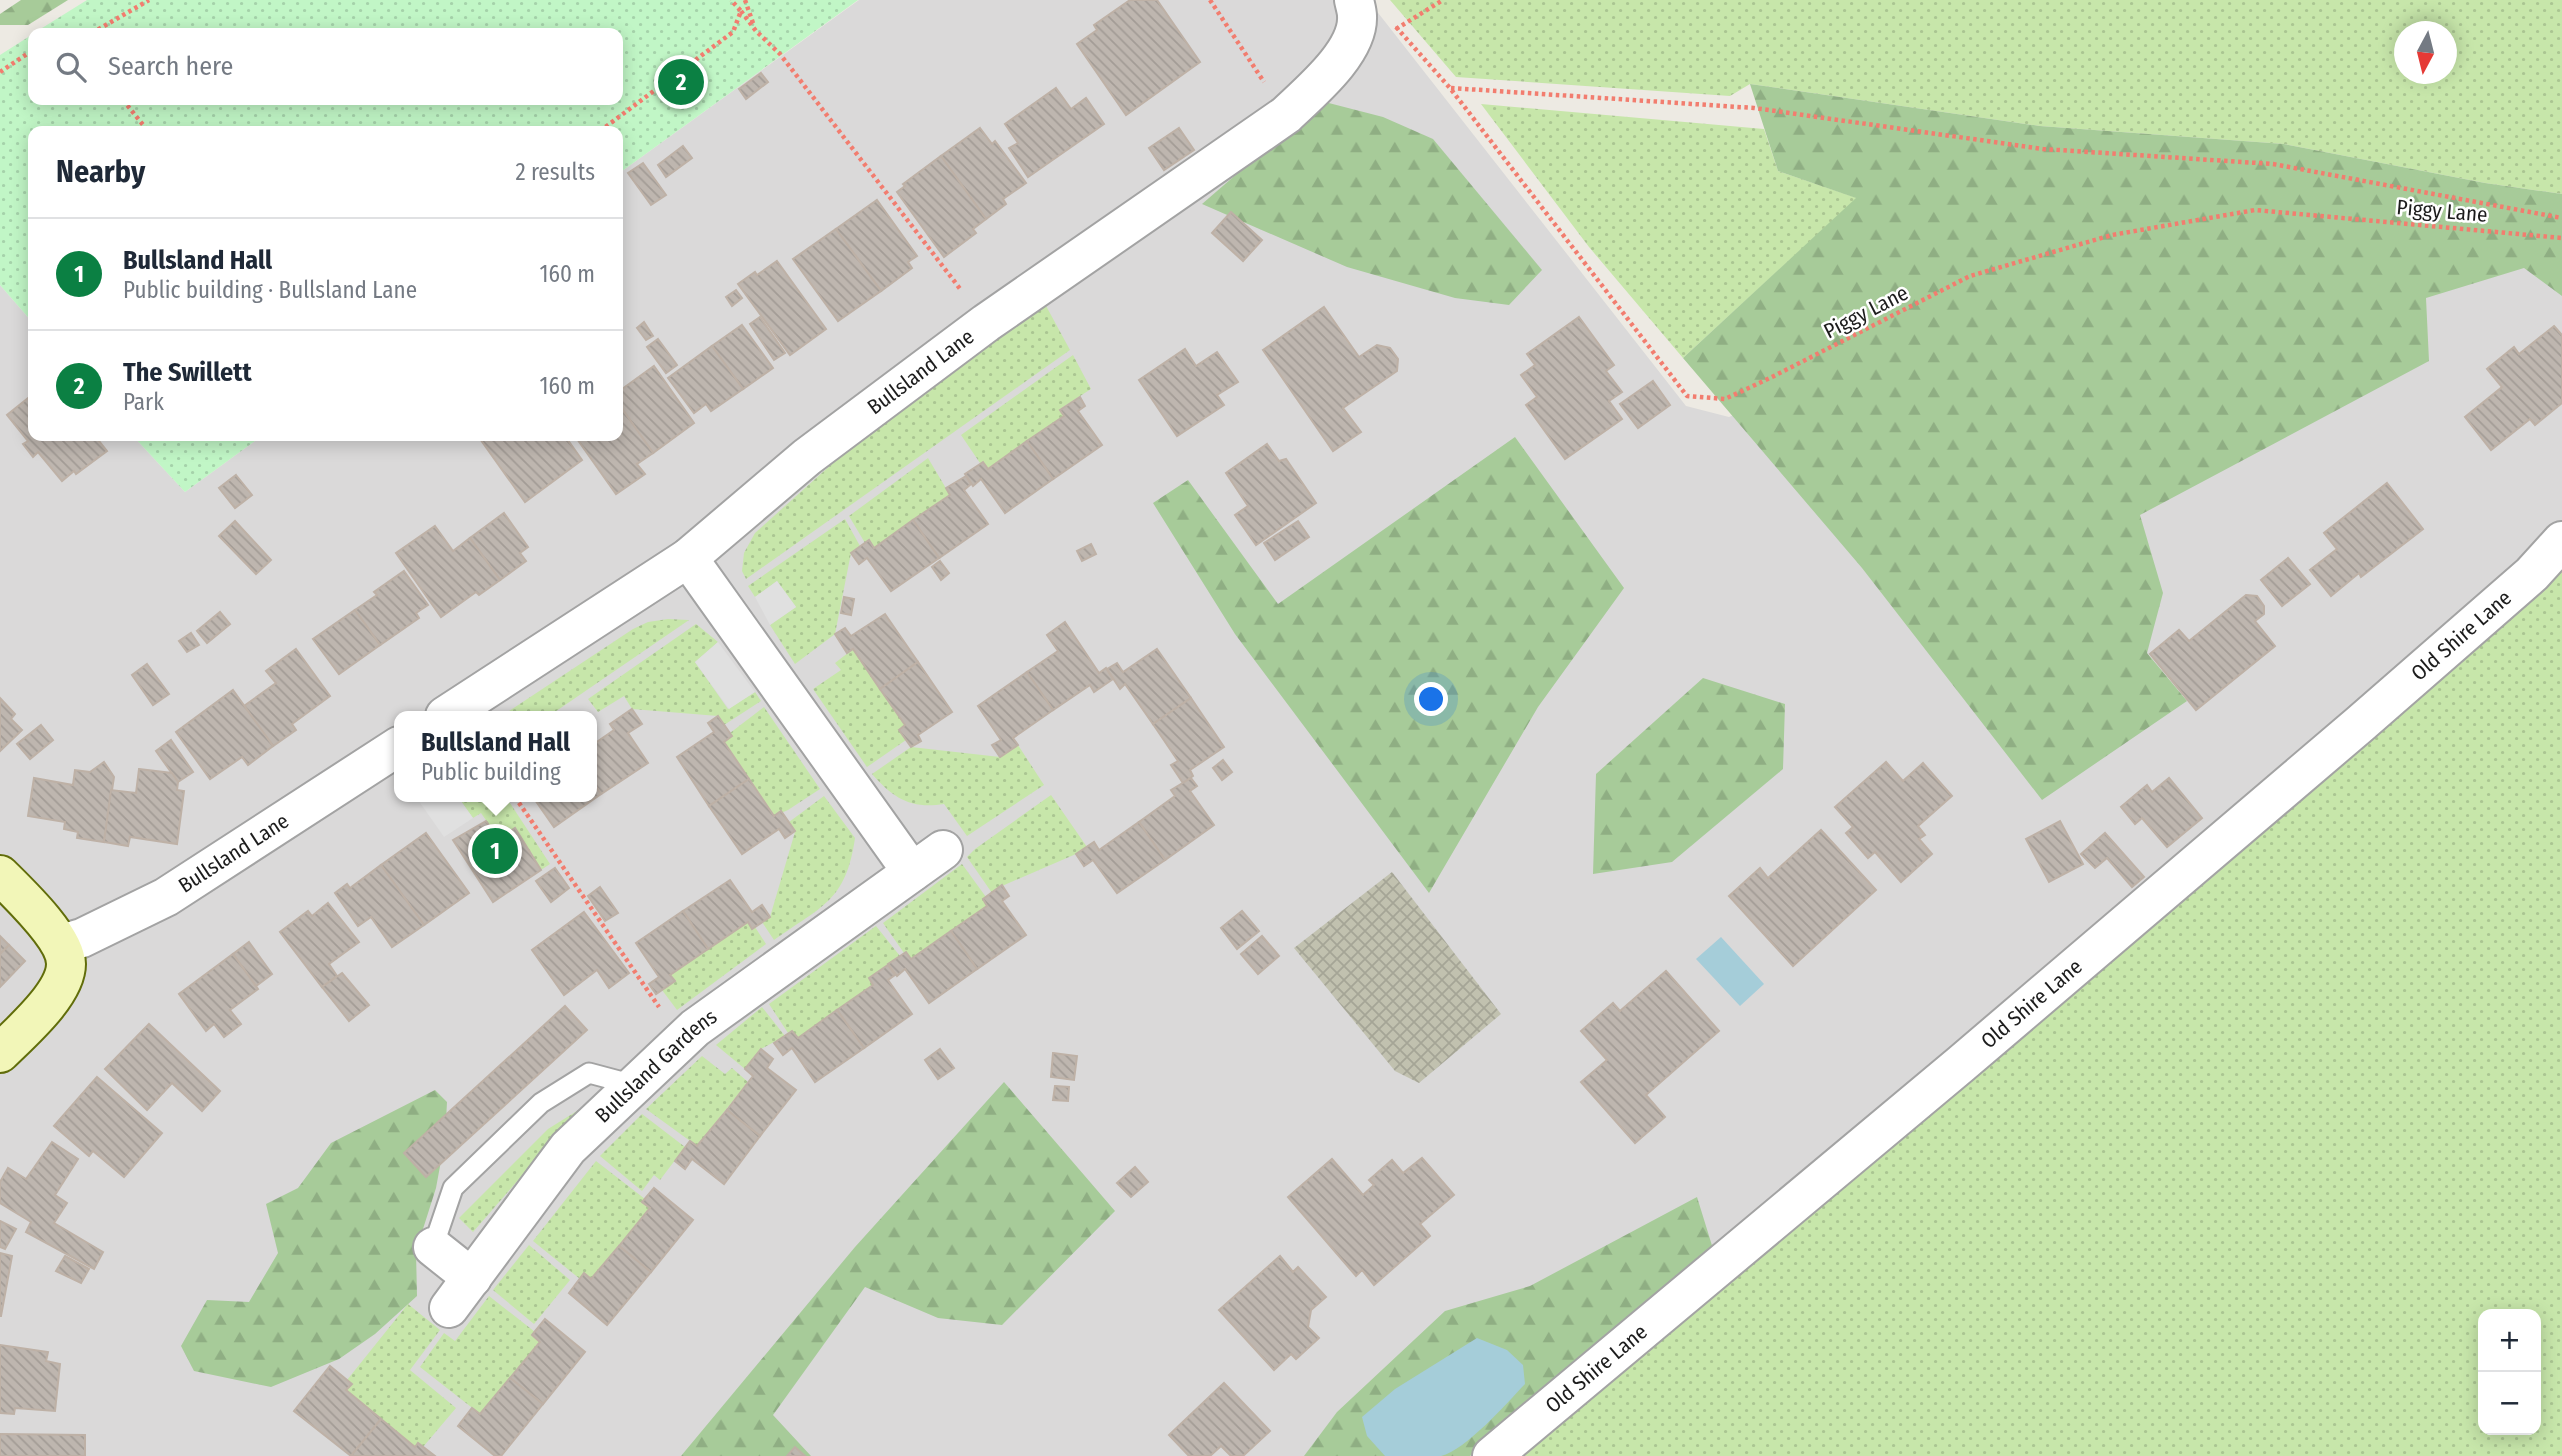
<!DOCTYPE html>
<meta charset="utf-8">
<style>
body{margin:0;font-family:"Fira Sans Condensed",sans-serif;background:#f2f2f3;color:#1f2937}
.controls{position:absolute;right:21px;bottom:21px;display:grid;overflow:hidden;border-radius:14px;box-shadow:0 4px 18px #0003}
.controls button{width:63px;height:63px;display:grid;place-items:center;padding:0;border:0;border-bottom:2px solid #e0e1e3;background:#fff;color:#1f2937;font:35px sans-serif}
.compass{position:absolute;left:2394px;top:21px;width:63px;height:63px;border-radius:50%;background:#fff;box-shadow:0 4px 18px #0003;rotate:187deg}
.you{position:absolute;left:1432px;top:700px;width:24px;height:24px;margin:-18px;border:5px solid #fff;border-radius:50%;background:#1a73e8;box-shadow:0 0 0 10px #1a73e833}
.badge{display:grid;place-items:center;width:46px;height:46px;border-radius:50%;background:#0b8043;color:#fff;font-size:23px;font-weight:700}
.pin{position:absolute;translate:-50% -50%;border:4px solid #fff;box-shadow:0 2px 7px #0006}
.popup{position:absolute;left:394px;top:711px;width:203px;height:91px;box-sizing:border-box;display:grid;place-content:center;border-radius:14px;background:#fff;filter:drop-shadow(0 2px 5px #0005);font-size:23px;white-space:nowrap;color:#747a83}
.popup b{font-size:26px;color:#1f2937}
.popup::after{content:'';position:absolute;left:50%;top:100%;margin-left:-14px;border:14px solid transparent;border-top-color:#fff}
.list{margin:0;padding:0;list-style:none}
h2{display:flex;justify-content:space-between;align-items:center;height:91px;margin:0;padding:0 28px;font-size:30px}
h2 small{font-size:23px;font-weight:400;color:#747a83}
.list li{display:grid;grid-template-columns:46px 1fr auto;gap:21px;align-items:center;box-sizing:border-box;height:112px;padding:0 28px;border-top:2px solid #e0e1e3}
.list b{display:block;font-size:26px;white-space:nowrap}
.list p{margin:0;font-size:23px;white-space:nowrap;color:#747a83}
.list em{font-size:23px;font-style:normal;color:#747a83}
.icon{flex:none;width:38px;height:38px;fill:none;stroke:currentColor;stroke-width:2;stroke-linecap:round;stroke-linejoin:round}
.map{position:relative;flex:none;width:2562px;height:1456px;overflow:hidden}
.search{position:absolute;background:#fff;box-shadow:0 4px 18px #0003;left:28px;top:28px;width:595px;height:77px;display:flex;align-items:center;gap:18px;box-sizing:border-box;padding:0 24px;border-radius:14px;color:#747a83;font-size:26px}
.panel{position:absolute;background:#fff;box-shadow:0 4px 18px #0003;left:28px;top:126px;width:595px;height:315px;border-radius:14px}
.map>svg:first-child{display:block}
</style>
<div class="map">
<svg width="2562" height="1456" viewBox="0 0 2562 1456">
<defs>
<pattern id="construction-cross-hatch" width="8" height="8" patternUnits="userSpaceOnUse" patternTransform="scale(1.75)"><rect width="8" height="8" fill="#c1c1af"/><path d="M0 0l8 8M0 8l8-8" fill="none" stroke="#a5a596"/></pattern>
<pattern id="grass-dots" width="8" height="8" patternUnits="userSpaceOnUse" patternTransform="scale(1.75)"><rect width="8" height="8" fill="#c7e6aa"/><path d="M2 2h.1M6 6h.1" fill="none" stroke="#aac592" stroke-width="1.8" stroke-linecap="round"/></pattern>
<pattern id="forest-firs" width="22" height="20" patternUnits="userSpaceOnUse" patternTransform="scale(1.75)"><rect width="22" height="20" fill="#a7cb99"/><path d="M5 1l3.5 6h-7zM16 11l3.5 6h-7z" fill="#8fae83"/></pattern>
<pattern id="park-dots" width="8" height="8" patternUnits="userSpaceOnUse" patternTransform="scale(1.75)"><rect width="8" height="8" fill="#c1f6c6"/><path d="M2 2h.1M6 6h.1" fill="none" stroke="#a5d2aa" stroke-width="1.8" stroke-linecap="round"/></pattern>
<pattern id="building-back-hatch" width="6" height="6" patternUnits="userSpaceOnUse" patternTransform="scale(1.75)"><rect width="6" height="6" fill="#beb6af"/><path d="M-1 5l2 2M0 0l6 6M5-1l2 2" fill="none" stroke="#a39c96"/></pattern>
</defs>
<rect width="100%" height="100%" fill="#edeae3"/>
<!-- residential -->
<path fill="#dad9d9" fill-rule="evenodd" d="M859 0H1368L1686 406 1729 417 1816 379 2562 247V559L2209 880 1519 1456H0V285L33 323V436H133L185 492 262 436H618V174ZM399 716H591V797H399Z"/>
<!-- construction -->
<polygon fill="url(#construction-cross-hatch)" points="1392,872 1501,1014 1419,1083 1395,1071 1294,948"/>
<!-- grass -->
<g fill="url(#grass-dots)" fill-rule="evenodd">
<path d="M1390 0H2562V194L2485 183 2284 144 2040 126 1750 84 1730 96 1456 77ZM2404 32H2446V74H2404Z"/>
<polygon points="1481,104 1764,129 1778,171 1857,198 1683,358 1589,247"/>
<polygon points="1045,304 1070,350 746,579 742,571 744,553 755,533 853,445"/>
<polygon points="1073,355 1091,389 1060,409 1064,416 988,469 983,462 980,463 961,435"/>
<polygon points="928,458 950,495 874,548 869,540 865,543 849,516"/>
<polygon points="845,519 860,546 851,553 835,634 795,664 770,625 796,607 777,581 755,597 748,586"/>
<path d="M2562 560V1456H1519L2209 880ZM2483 1314H2536V1430H2483Z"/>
<polygon points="668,619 689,620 549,716 503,715 633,629 648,622"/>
<polygon points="696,624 718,642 695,662 728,709 755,692 761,701 724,725 718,716 632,709 624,696 598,712 588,699"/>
<polygon points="853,649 905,725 899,730 906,740 867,767 813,689 841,670 835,663"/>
<polygon points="764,707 820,789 788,810 774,816 724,742 730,733"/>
<path d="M1018 745 1044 785 967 836 944 804C911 809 894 799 872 774L911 747 1000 757Z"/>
<polygon points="1051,795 1087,847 1076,854 1002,886 992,893 967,857 975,849"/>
<path d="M824 796 855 838C846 901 822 906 774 940L762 922 770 917 795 832 789 822Z"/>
<polygon points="458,797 506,797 550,864 541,870 515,829 499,839 481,813 473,818"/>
<polygon points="962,864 986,897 983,899 987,906 911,959 906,952 904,953 883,923"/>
<polygon points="748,922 752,928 755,927 766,944 677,1010 662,990 674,982 670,975"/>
<polygon points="876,926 900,956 869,978 873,985 798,1038 792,1031 788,1033 769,1004"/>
<polygon points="762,1007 785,1036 761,1049 745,1069 716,1045"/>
<polygon points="702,1056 725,1074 732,1068 748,1082 697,1146 646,1109"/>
<polygon points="580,1109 473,1232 459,1218 548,1129"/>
<polygon points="642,1114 685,1147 660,1180 654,1175 642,1191 600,1156"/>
<polygon points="596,1161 645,1199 643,1203 650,1208 591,1279 584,1274 580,1279 533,1241"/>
<polygon points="529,1245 570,1280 534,1324 493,1290"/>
<polygon points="489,1296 535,1332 532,1336 540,1342 480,1414 420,1367 444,1333 455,1341"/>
<polygon points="408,1304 440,1330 410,1370 456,1408 423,1447 415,1447 346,1390 351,1384 347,1380"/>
</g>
<!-- forest -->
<g fill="url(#forest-firs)">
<polygon points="21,0 68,0 28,25 0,25 0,14"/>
<polygon points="1750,84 2040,126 2284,144 2485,183 2562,194 2562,296 2524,268 2426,298 2429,361 2140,515 2163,593 2147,653 2187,701 2042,800 1862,568 1683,358 1856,198 1778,171"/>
<polygon points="1321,101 1383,117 1433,139 1542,270 1509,305 1455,298 1347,267 1202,204"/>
<polygon points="1515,437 1624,588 1538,707 1429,893 1235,634 1153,503 1188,480 1278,604"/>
<polygon points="1703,678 1785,704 1783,769 1672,862 1593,874 1596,774"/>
<polygon points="1004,1082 1115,1211 1002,1325 938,1318 865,1287 773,1415 811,1456 681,1456 855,1247"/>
<polygon points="435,1090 447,1102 445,1139 436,1188 416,1251 417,1296 375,1334 339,1359 271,1387 194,1371 181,1346 207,1300 249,1302 278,1253 266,1204 298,1188 331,1143"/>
<polygon points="1697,1197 1714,1252 1640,1309 1470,1456 1304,1456 1337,1412 1445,1311 1530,1286"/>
</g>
<!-- park -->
<g fill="url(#park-dots)">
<polygon points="87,0 858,0 618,174 618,131 33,131 33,323 0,285 0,55 33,34 33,100 618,100 618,33 34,33"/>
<polygon points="133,436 262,436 185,492"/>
</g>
<!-- parking -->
<g fill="#e0e0e0">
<polygon points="777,581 796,607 770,625 755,597"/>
<polygon points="718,642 755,692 729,709 695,662"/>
<polygon points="416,797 458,797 473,818 444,837"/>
</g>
<!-- water -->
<g fill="#a5cdd9">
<polygon points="1721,937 1764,984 1740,1006 1696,959"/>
<path d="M1477 1338 1507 1350 1523 1365 1525 1384C1507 1403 1466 1450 1441 1456 1426 1456 1401 1456 1385 1456L1367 1436 1362 1417 1395 1389Z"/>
</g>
<!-- building -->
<g fill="url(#building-back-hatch)" stroke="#beb1a6" stroke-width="2">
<polygon points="1130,0 1157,0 1200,62 1126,115 1077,44 1097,30 1094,25"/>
<polygon points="761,73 768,82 746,99 739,89"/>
<polygon points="1056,88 1071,109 1086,98 1104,124 1028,177 1009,148 1018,143 1005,124"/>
<polygon points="980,128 992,144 995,141 1026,183 1003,199 1006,204 986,219 941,156"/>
<polygon points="1179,128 1194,150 1164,170 1149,148"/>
<polygon points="683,146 692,158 666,177 658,165"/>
<polygon points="941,156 986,219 973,229 976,233 944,257 897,192 905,186 903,184"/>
<polygon points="643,163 666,195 651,205 628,173"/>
<polygon points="877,200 917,256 908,262 912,268 881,291 836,229"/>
<polygon points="1231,212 1262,240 1243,261 1212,233"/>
<polygon points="836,229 881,291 838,321 793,259"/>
<polygon points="777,261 826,329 790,355 738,284 755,272 757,275"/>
<polygon points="736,290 742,298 732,306 726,297"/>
<polygon points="1324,307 1359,357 1377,345 1390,348 1398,359 1397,371 1343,408 1361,432 1333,451 1263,350"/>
<polygon points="760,317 785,353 774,360 750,324"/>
<polygon points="1579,317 1614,365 1606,371 1622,392 1609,401 1622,419 1565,459 1526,405 1537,397 1521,375 1535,365 1527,354"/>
<polygon points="644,322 653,336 646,340 637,328"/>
<polygon points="742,325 773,368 743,389 712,346"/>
<polygon points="2554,326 2562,335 2562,403 2535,425 2530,419 2491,450 2465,417 2502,387 2487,369 2514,347 2519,354"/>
<polygon points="658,339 677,365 666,373 647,347"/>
<polygon points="712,346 743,389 711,411 706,404 694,413 668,378"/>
<polygon points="1185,349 1196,366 1217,352 1238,382 1217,395 1224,405 1177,436 1139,380"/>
<polygon points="654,366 694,423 653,453 618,403 618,392"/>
<polygon points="1653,381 1670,405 1638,428 1620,404"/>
<polygon points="33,394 33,436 95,436 107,451 76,474 74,471 62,481 38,452 33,457 23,444 28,441 7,415"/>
<polygon points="1080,397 1085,406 1078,411 1102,445 1053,479 1027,441 1064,416 1060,410"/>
<polygon points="618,403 653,453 637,464 645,474 616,494 575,436 618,436"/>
<polygon points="478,436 565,436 582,460 525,502"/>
<polygon points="1027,441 1053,479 1005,513 981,479 973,486 965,474 983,462 988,469"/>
<polygon points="1267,444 1279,461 1286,459 1316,503 1256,545 1235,515 1248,506 1226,473"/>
<polygon points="236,475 252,495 235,508 219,488"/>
<polygon points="966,476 971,484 964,490 988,524 939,558 913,520 950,495 946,488"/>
<polygon points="2387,483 2423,529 2361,577 2359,573 2331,596 2310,570 2337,549 2324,533"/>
<polygon points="504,513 528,547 520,553 526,561 500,580 470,538"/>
<polygon points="913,520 939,558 891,591 867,558 859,564 851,553 869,540 874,548"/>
<polygon points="235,521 271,560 256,574 219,536"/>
<polygon points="1298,521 1309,537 1275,560 1264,543"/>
<polygon points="435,526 453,551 470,538 500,580 479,595 476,592 441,617 396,553"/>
<polygon points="1091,544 1096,554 1082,561 1077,551"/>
<polygon points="2288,558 2310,584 2282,606 2261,580"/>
<polygon points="940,561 949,573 941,580 932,567"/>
<polygon points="404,571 428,605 416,613 419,618 380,645 355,610 377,595 374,592"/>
<polygon points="2246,595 2257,596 2264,606 2264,614 2255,621 2275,646 2196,710 2150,654 2179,630 2189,641"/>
<polygon points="844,597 854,599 851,615 841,613"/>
<polygon points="355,610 380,645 339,674 313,639"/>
<polygon points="220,612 230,624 207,643 197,631"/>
<polygon points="885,614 918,662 880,689 853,649 847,653 835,634 845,628 851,636"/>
<polygon points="1065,622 1099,673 1106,668 1113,679 1094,692 1090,685 1053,710 1027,672 1058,651 1047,635"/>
<polygon points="191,633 199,645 187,652 179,641"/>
<polygon points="296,649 330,696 292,724 296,730 273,746 244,706 276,683 266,671"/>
<polygon points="1157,649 1191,698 1153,724 1125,684 1120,689 1107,669 1117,663 1123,672"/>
<polygon points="918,662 952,712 918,735 921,741 911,747 899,730 905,725 880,689"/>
<polygon points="147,664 169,694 153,705 132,675"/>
<polygon points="1027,672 1053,710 1013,738 1018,745 1000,757 992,745 1001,740 978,706"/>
<polygon points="233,690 273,746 248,765 242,757 210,779 176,732"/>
<polygon points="0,698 15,714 11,719 22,730 0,751"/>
<polygon points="1191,698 1224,747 1190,770 1193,776 1183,783 1171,765 1178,761 1153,724"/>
<polygon points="632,709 642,724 628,733 648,763 601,794 591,779 591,746 614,730 610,724"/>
<polygon points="718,716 732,736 724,742 749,779 709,806 677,757 714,732 708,723"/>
<polygon points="41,725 53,740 30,759 17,744"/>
<polygon points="171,740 193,772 178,782 156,751"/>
<polygon points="1223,760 1232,772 1222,780 1213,768"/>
<polygon points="104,762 114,777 104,842 77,838 78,832 64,829 65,822 28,816 34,778 73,785 75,770 90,772"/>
<polygon points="1886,762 1903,781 1923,763 1952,796 1918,826 1925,835 1919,839 1932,854 1901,882 1875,852 1868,858 1846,833 1853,827 1835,807"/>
<polygon points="139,769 172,773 178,782 177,790 184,791 177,844 130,837 128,846 104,842 111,790 136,793"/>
<polygon points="1191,778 1197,786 1190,791 1214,825 1165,860 1139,822 1175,796 1171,790"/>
<polygon points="2169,778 2202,818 2167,847 2142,818 2135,824 2121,807 2147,785 2152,792"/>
<polygon points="591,779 601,794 554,827 533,797 591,797"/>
<polygon points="749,779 774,816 781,811 795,831 785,838 779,829 742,854 709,806"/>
<polygon points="486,821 499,839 515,828 541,870 493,902 453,840"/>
<polygon points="2060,821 2083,864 2049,882 2026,839"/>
<polygon points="1139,822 1165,860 1117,893 1093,860 1084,866 1076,854 1094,842 1099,850"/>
<polygon points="1821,830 1876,890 1793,966 1729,896 1760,868 1768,878"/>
<polygon points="426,833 469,893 424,925 381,865"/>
<polygon points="2105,833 2144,877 2132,887 2107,858 2095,868 2081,854"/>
<polygon points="381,865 424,925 392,947 371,917 358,926 335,893 347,884 350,888"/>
<polygon points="555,868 569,888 551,902 536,881"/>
<polygon points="730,880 752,912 762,905 770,917 752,929 748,922 708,949 683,911"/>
<polygon points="1002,885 1009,896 1002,901 1026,935 977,969 951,931 987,906 983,899"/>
<polygon points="600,887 618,913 605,921 588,896"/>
<polygon points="328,903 359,942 329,964 337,976 322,987 280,932 308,911 312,916"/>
<polygon points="683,911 708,949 670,975 675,981 656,994 649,984 659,977 636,943"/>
<polygon points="1242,911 1259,931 1237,949 1221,928"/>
<polygon points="584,912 629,973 609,988 597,970 564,995 532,950"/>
<polygon points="951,931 977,969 929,1003 905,969 897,976 888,964 906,952 911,959"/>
<polygon points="0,936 9,945 0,954"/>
<polygon points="1262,936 1279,956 1258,974 1241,954"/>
<polygon points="249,942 272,974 256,986 233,954"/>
<polygon points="9,945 25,961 0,987 0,954"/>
<polygon points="233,954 258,989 230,1010 241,1024 224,1037 214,1024 206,1031 179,994"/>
<polygon points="888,965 895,975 888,980 912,1014 864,1048 837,1010 873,985 869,978"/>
<polygon points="1666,971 1719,1031 1646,1095 1665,1117 1635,1143 1581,1082 1607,1060 1581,1031 1613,1003 1620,1011"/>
<polygon points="342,973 369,1005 349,1021 322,987"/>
<polygon points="565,1006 587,1030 426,1177 404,1153"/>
<polygon points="837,1010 864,1048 815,1082 792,1048 783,1055 774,1043 792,1031 798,1038"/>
<polygon points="149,1024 220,1091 202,1111 172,1083 147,1110 105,1069"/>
<polygon points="761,1049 773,1059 767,1068 796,1090 760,1136 727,1110 753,1076 745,1069"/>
<polygon points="940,1049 954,1068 938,1079 925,1060"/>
<polygon points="1053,1053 1077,1056 1074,1080 1051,1077"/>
<polygon points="97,1077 162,1133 124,1177 93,1151 89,1156 54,1126"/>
<polygon points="1055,1086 1069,1087 1068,1101 1053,1100"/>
<polygon points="727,1110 760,1136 724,1184 692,1159 685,1169 675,1161 690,1141 697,1146"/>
<polygon points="52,1142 78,1159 55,1195 67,1203 54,1223 103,1252 94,1269 26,1232 31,1222 0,1203 0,1182 8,1168 26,1179"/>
<polygon points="1422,1158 1454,1195 1420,1224 1430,1236 1374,1285 1362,1270 1356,1276 1288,1197 1332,1159 1363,1195 1374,1185 1369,1180 1392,1160 1403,1173"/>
<polygon points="1135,1167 1148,1182 1131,1197 1117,1183"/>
<polygon points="654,1188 693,1220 651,1272 619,1246 650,1208 642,1202"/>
<polygon points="0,1221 16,1229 5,1249 0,1247"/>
<polygon points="619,1246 651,1272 607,1325 569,1293 584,1273 591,1279"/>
<polygon points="0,1253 12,1256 1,1316 0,1316"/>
<polygon points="65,1256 89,1269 81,1283 56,1271"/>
<polygon points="1280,1256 1293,1272 1298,1267 1326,1297 1311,1310 1308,1327 1319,1338 1296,1359 1291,1354 1274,1370 1219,1310"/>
<polygon points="545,1319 585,1352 543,1404 510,1378 540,1342 532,1335"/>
<polygon points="0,1345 48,1352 46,1361 60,1364 55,1411 15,1408 14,1414 0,1413"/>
<polygon points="330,1366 352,1384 346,1390 381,1419 351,1456 294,1411"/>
<polygon points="510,1378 543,1404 501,1456 495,1456 458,1426 472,1408 480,1414"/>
<polygon points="1224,1383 1270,1431 1243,1456 1231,1456 1221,1446 1210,1456 1189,1456 1169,1435"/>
<polygon points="381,1419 415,1447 418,1443 435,1456 351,1456"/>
<polygon points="0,1434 85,1435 85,1456 0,1456"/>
<polygon points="795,1447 805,1456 787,1456"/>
</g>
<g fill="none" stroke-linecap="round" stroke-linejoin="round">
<defs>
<polyline id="lane" points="433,1247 453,1188 541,1103 589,1073 634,1085"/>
<g id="street">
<polyline points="688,558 912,872"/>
<path id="s1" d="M445 716 688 558 807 457 986 323 1286 115C1310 92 1359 52 1357 16 1357 11 1355 5 1354 0"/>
<path id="s2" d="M61 944 82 938 166 897 399 746"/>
<polyline points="433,1247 472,1278"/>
<path id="s3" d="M449 1308 568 1148 695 1028 943 850"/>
<path id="s4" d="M1492 1456 1961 1064 2360 724 2532 574 2562 541"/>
</g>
<path id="secondary" d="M0 875C18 893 66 938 66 964 66 994 20 1033 0 1053"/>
</defs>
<!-- lane casing -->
<use href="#lane" stroke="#a3a3a3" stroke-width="23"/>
<!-- street casing -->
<use href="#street" stroke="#a3a3a3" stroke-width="42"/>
<!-- secondary casing -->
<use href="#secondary" stroke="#616d0a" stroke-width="42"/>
<!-- path -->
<g stroke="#f27d6f" stroke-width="4.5" stroke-dasharray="3.5 3.5" stroke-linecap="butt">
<polyline points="745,0 754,26"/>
<polyline points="1210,0 1264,82"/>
<polyline points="741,11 756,31 780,54 961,290"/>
<polyline points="1396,27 1450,88 1687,396 1725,399 1772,377 1970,276 2112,235 2255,210 2562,238"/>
<polyline points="1396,29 1443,0"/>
<polyline points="92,33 149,0"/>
<polyline points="0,72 33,50"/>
<polyline points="1451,88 1754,108 2043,149 2273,164 2562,218"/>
<polyline points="123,100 148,131"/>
<polyline points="600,131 733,32 741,11 731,0"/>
<polyline points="515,797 659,1007"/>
</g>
<!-- lane -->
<use href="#lane" stroke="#fff" stroke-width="19"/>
<!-- street -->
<use href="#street" stroke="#fff" stroke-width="38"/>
<!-- secondary -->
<use href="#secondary" stroke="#f2f6b8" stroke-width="38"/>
</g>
<g text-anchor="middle" stroke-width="5" stroke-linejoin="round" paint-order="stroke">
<!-- street labels -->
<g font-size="21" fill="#1c1c1c" stroke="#fff">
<text transform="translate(2442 211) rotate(5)" y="7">Piggy Lane</text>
<text transform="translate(1866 312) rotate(-27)" y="7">Piggy Lane</text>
<text dy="7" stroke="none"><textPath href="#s1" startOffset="588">Bullsland Lane</textPath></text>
<text dy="7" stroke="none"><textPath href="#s4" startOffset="1270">Old Shire Lane</textPath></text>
<text dy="7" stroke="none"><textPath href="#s2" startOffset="196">Bullsland Lane</textPath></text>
<text dy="7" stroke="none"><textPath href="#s4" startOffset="704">Old Shire Lane</textPath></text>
<text dy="7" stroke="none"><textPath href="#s3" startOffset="320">Bullsland Gardens</textPath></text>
<text dy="7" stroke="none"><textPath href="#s4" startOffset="136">Old Shire Lane</textPath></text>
</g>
</g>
</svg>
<div class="controls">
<button>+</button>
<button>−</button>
</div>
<svg class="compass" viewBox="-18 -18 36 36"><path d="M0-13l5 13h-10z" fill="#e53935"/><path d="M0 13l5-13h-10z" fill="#747a83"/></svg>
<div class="you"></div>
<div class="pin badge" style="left:495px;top:851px">1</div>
<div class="popup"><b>Bullsland Hall</b>Public building</div>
<div class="pin badge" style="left:681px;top:82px">2</div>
<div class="search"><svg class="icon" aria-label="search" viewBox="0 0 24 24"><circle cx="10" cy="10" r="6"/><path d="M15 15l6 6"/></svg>Search here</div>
<section class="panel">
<h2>Nearby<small>2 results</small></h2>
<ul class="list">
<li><span class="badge">1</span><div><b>Bullsland Hall</b><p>Public building · Bullsland Lane</p></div><em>160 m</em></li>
<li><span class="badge">2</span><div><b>The Swillett</b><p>Park</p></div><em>160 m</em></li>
</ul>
</section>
</div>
